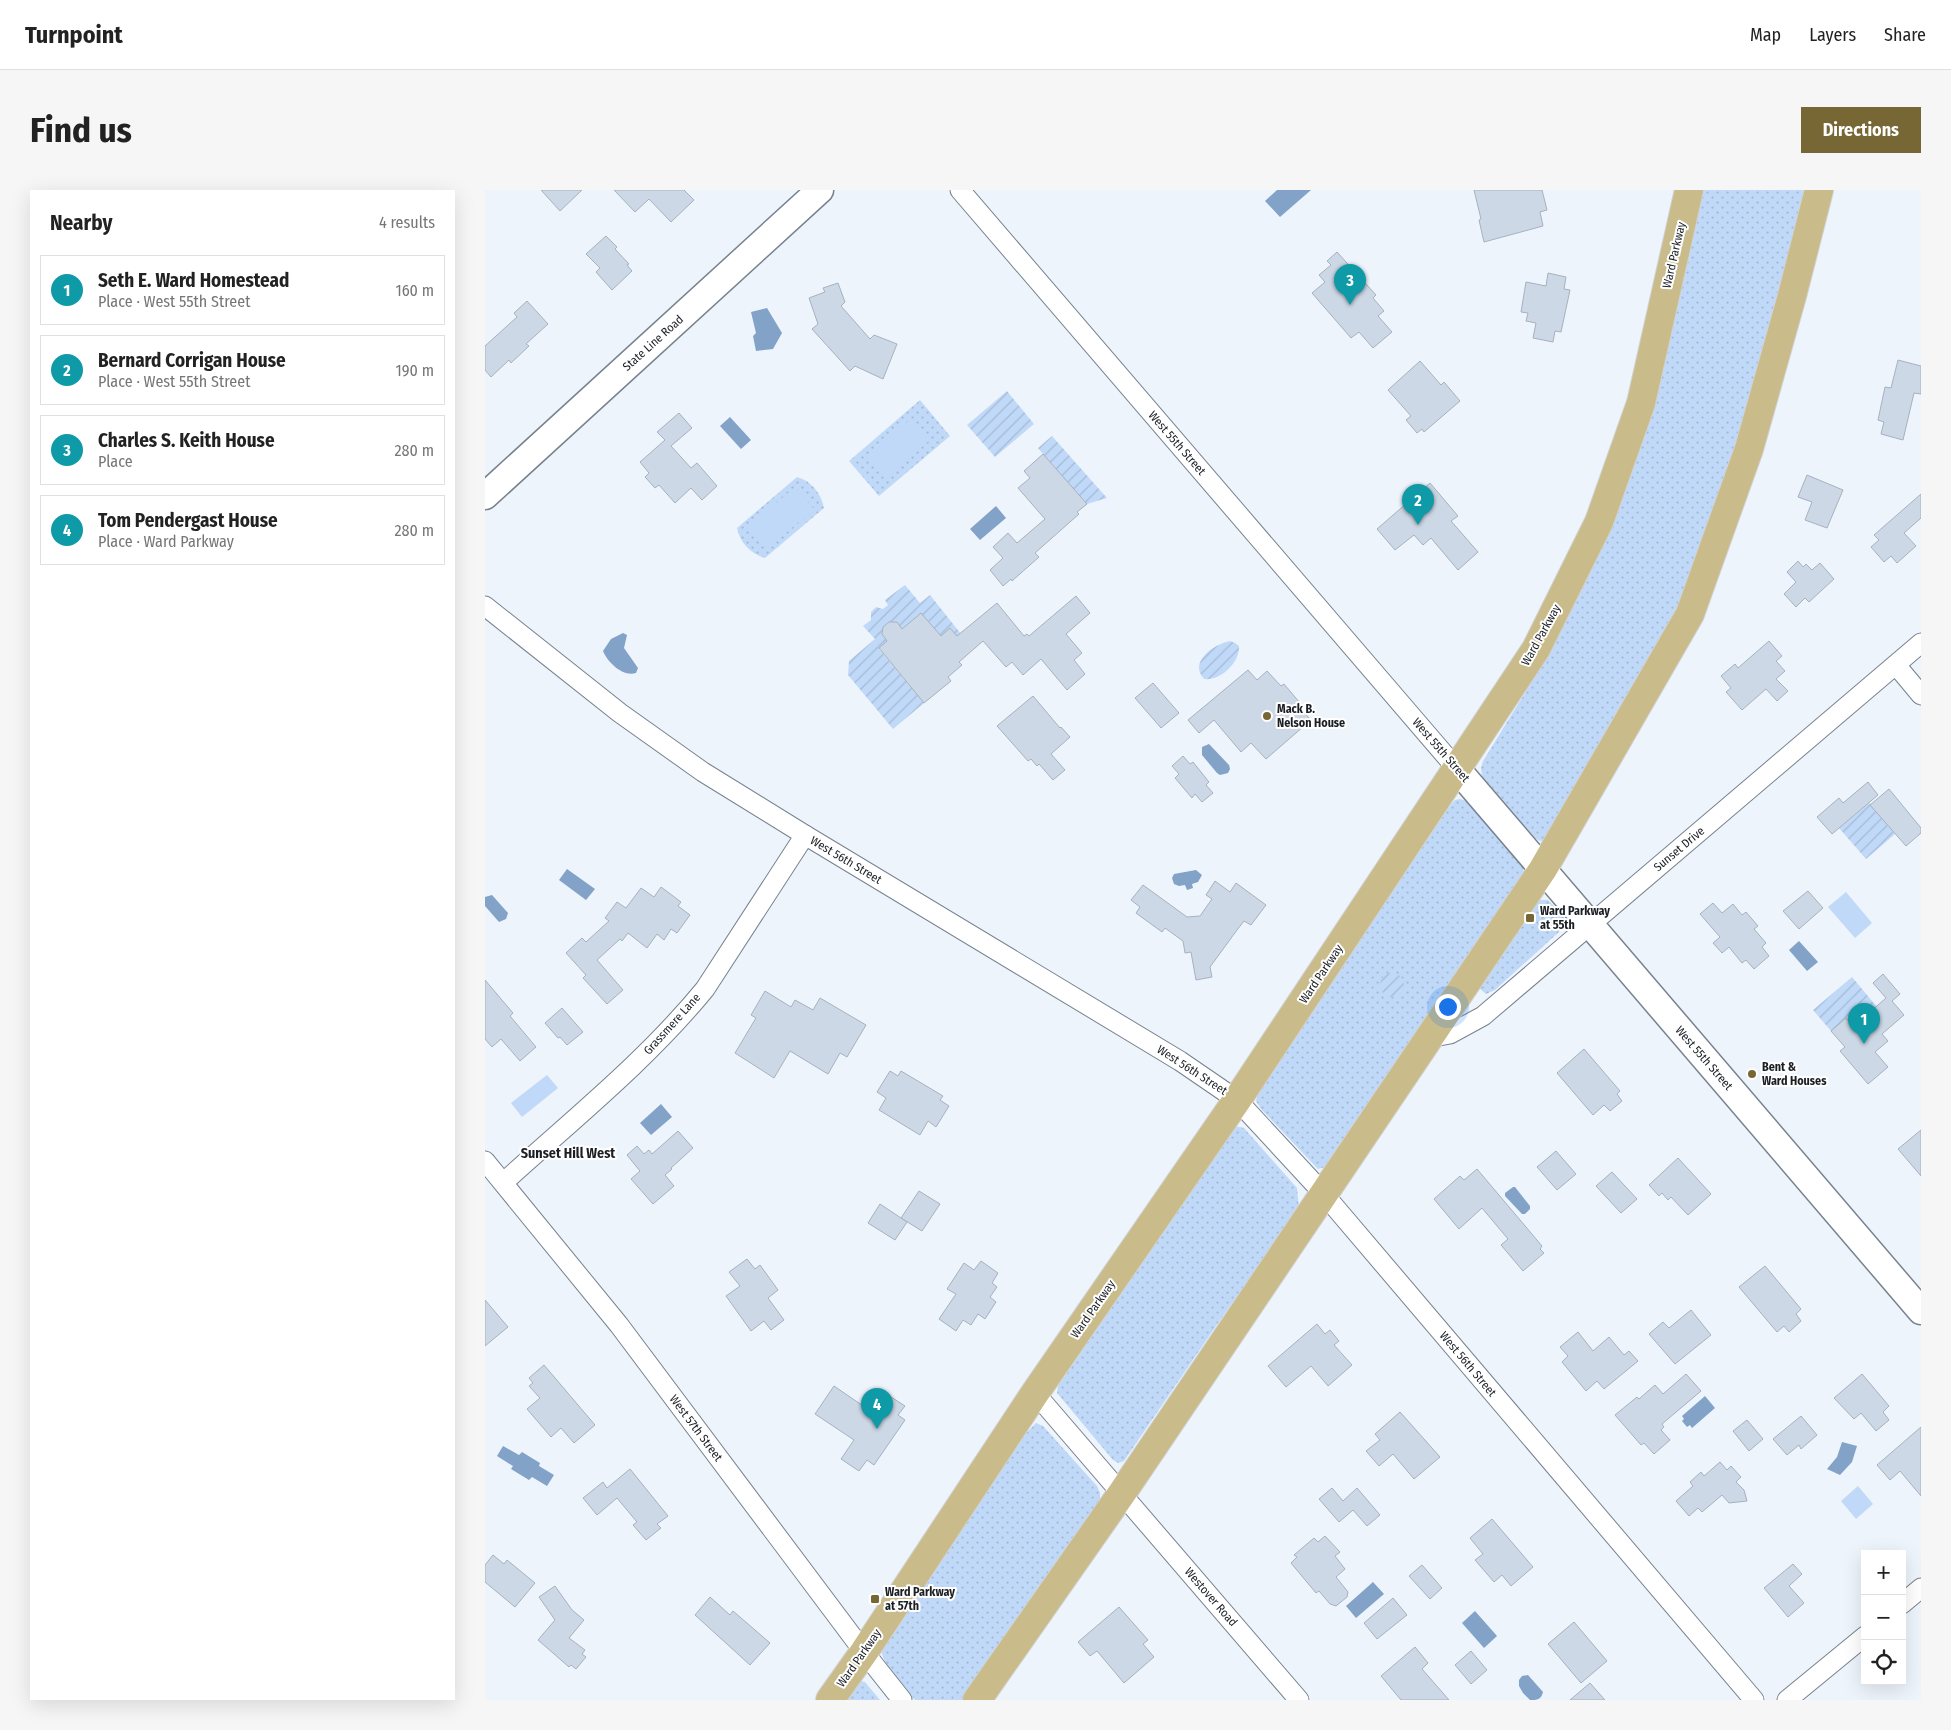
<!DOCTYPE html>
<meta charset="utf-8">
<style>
body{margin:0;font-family:"Fira Sans Condensed",sans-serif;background:#f6f6f6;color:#222}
.controls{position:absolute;right:15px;bottom:15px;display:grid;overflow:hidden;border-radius:0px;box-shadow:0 5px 20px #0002}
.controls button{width:45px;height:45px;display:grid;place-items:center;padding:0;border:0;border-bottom:1px solid #e0e0e0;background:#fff;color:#222;font:25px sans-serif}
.you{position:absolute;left:962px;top:816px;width:18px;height:18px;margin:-12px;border:4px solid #fff;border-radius:50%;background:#1a73e8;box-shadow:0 0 0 8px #1a73e833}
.badge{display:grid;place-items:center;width:32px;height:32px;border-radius:50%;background:#766735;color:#fff;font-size:16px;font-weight:700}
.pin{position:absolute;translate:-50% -41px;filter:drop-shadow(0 1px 2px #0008)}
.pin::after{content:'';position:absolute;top:26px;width:18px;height:15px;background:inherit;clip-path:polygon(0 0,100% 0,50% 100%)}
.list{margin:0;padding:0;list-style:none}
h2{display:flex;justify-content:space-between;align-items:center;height:65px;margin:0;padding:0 20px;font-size:21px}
h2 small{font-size:16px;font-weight:400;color:#767676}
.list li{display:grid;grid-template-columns:32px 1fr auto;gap:15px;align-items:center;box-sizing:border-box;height:70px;margin:0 10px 10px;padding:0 10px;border:1px solid #e0e0e0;border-radius:0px}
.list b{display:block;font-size:19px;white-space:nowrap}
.list p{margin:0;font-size:16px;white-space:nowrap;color:#767676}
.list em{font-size:16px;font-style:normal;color:#767676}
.icon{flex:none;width:28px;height:28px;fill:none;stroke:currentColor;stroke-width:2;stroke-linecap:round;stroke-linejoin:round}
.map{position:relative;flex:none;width:1436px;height:1510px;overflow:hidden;border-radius:0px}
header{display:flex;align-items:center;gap:30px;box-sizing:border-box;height:70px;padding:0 25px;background:#fff;border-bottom:1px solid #e0e0e0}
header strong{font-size:24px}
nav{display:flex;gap:28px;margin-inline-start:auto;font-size:18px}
.intro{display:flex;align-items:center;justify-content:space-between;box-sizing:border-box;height:120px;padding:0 30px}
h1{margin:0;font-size:35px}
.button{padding:12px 22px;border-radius:0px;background:#766735;color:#fff;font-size:18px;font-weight:700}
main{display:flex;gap:30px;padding:0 30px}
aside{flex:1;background:#fff;border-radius:0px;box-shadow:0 5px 20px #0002}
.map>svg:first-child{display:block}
</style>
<header>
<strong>Turnpoint</strong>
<nav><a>Map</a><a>Layers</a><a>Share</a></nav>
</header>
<div class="intro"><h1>Find us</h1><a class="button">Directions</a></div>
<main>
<aside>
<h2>Nearby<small>4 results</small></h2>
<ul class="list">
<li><span class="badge" style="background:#0f9aa8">1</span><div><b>Seth E. Ward Homestead</b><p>Place · West 55th Street</p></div><em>160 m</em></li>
<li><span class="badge" style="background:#0f9aa8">2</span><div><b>Bernard Corrigan House</b><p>Place · West 55th Street</p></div><em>190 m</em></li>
<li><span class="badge" style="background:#0f9aa8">3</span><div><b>Charles S. Keith House</b><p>Place</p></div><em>280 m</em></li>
<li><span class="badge" style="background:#0f9aa8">4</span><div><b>Tom Pendergast House</b><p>Place · Ward Parkway</p></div><em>280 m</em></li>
</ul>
</aside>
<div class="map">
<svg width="1436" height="1510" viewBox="0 0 1436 1510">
<defs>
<pattern id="grass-dots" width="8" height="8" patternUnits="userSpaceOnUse" patternTransform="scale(1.25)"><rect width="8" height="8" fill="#c0d9f8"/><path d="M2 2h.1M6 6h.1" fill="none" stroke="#a4bad4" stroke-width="1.8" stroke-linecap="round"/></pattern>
<pattern id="garden-furrows" width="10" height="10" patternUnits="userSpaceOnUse" patternTransform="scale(1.25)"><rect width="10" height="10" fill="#c0d9f8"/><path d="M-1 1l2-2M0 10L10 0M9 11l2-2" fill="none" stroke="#a4bad4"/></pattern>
</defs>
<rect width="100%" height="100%" fill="#edf4fc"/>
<!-- grass -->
<g fill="url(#grass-dots)">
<polygon points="1216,0 1319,0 1277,179 1195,419 1060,650 1055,651 1050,648 997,586 996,578 998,571 1046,493 1078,434"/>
<polygon points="435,210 465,246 394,306 364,271"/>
<path d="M312 287C327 291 336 304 339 318L280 368C266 364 255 353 252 338Z"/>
<polygon points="975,609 982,611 1034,671 1038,677 1039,683 844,970 840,977 833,979 776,919 771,911 773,902 964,617 970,610"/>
<polygon points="1052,710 1063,710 1079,727 1079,735 1075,741 1010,800 1001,804 994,798"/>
<polygon points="750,936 759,938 812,998 814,1018 731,1136 639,1271 633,1273 628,1270 572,1203 573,1196"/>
<path d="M551 1233 558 1236 612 1296 615 1303V1310L548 1405 477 1510H430C419 1496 395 1474 396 1455L538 1246Z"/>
<polygon points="376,1491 380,1492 395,1510 360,1510 372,1494"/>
</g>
<!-- garden -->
<g fill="url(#garden-furrows)">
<polygon points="522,201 549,234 510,267 482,235"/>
<polygon points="567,246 622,308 602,314 558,264 553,258"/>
<polygon points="420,395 435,413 445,405 480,449 474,454 466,440 462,441 456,446 417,439 411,432 404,432 398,437 397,444 402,451 394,459 439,513 408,539 363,485 364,471 390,449 378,436 386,430 386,422 391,417 398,419 403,415 400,410"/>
<path d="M745 451 750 453 754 456C755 472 736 491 719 489 703 472 729 454 745 451Z"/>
<polygon points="1384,613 1410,644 1381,669 1354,638"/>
<circle cx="907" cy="795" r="12"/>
<polygon points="1367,787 1392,817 1372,842 1361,829 1346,841 1328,820"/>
</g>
<!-- pitch -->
<g fill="#c0d9f8">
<polygon points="427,228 446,249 400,289 381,268"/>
<polygon points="310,297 329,319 283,358 264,336"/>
<polygon points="1361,702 1387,733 1370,748 1343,717"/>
<polygon points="62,885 73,898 37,927 26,913"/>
<polygon points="1373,1296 1388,1314 1371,1329 1356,1311"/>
</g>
<!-- water -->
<g fill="#82a2c8">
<polygon points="792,0 826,0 795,27 780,11"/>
<polygon points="282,118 297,143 288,159 271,161 268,146 271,143 266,122"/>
<polygon points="245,227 266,250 256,259 235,236"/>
<polygon points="511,316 521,328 495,350 485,339"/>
<path d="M138 443 142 445 139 458 153 478 151 483C138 487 123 473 118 461L126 449Z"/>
<polygon points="724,554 744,575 745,579 743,583 735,585 732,583 717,565 717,557"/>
<polygon points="82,679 110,699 101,710 74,690"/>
<polygon points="711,680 717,685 713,692 707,694 708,698 702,700 700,695 694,696 689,694 687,688 689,684"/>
<polygon points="7,705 23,723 21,729 14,732 0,716 0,707"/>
<polygon points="1314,751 1333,772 1322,781 1304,760"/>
<polygon points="176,914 187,927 166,945 155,933"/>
<polygon points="1028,997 1030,997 1045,1016 1045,1019 1040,1024 1037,1024 1020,1006 1020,1003"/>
<polygon points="1220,1206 1230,1218 1207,1238 1205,1235 1202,1237 1197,1231 1199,1229 1197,1226"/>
<polygon points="1357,1252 1372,1256 1367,1272 1355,1285 1342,1279 1352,1267"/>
<polygon points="18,1256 34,1265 37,1262 55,1273 54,1276 69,1285 62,1296 47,1287 44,1290 26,1279 28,1276 12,1266"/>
<polygon points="888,1392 899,1404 871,1428 861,1416"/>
<polygon points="990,1421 1012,1446 999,1458 977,1433"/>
<path d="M1043 1485 1058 1502C1056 1510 1052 1510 1045 1510L1038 1503 1034 1496V1490L1037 1486Z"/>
</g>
<!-- building -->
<g fill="#cdd8e6" stroke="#a6b1bf">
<polygon points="56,0 97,0 75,21"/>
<polygon points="129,0 199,0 209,10 186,32 164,9 150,22"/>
<polygon points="989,0 1057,0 1062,20 1055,22 1058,36 999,52 994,30 996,29"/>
<polygon points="121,46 132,57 130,59 144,74 142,75 147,81 127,100 111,82 115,78 101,64"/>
<polygon points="852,62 891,105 888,108 899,121 893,126 907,142 888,158 874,142 866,148 827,103 840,92 834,85 846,75 842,71"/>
<polygon points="1063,83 1081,87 1079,99 1085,100 1076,142 1070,141 1068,152 1048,148 1051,133 1041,131 1043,123 1036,122 1041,92 1061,96"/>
<polygon points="353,93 360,112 356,116 385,149 389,145 412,154 398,189 370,176 365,181 327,139 333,134 324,108 340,102 338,98"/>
<polygon points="42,111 63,134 41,154 44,156 26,173 24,170 6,187 0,180 0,156 32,127 29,123"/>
<polygon points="1413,170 1436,176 1436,204 1429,203 1418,250 1396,244 1399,232 1393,230 1400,197 1406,198"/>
<polygon points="935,171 956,195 959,192 975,211 939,242 937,239 932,243 921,230 926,226 903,200"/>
<polygon points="194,223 207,238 186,256 206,278 212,273 232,296 217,310 206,298 190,313 174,295 170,298 160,287 164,283 155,272 180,250 172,242"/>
<polygon points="558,264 602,314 592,322 594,324 550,363 554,367 527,391 526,389 518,396 505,380 518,368 508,357 523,343 532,353 560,329 533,298 545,288 539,281"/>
<polygon points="1322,285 1358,300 1342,338 1320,330 1327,312 1313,307"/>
<polygon points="945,293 973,326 966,331 993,362 973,380 946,348 938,355 929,345 910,360 892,339"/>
<polygon points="1436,304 1436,328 1419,343 1431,356 1412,373 1406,366 1399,372 1386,357 1394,350 1389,345"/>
<polygon points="1313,371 1318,377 1321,374 1327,380 1335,373 1349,389 1324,412 1320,408 1311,417 1299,404 1311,392 1302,382"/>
<polygon points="591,406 605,423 581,444 597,463 589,470 600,484 582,500 556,469 538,485 527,472 521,477 498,451 474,472 477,475 463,487 466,491 439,513 394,458 402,451 397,444 398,437 404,432 412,432 417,439 436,423 456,446 465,438 472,446 512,413 539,446 542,444 544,446"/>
<polygon points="1284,451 1297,466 1291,471 1300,481 1291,489 1303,501 1292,511 1281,499 1257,520 1241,502 1246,498 1236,486 1250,474 1253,478"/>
<polygon points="763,480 772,490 782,481 796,496 799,494 815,513 812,515 826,530 781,569 766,553 756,562 729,530 714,543 703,530"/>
<polygon points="668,493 694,523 676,538 650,508"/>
<polygon points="548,506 575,538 576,537 585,547 566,564 580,580 568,590 554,574 552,576 546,569 543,571 512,536"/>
<polygon points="698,566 705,574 708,572 724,592 721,595 728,603 717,612 710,604 707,608 690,588 694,584 687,576"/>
<polygon points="1383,592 1393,605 1347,644 1332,627 1354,608 1358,613"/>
<polygon points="1404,599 1436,638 1436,643 1421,656 1385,615"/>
<polygon points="730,691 745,702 751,693 781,715 766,735 759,731 752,740 725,777 727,787 711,790 706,762 700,763 698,751 680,738 677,742 651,723 655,717 646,710 658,695 702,727 715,726 727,709 721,705"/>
<polygon points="176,697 196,712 193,716 205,725 192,743 186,739 179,750 172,744 162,758 143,743 137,751 135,749 112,770 138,800 122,814 98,788 101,785 81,763 97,748 101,752 124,731 120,728 132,712 141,718 156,698 169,707"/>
<polygon points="1323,701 1338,718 1314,739 1298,721"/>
<polygon points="1228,713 1237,723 1248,714 1257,725 1261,722 1273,736 1269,739 1281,753 1277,757 1284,766 1269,779 1261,770 1257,773 1244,757 1237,763 1228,753 1235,747 1215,724"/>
<polygon points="1398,784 1415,804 1407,811 1419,825 1397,844 1403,851 1390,862 1403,877 1383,894 1355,861 1360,857 1346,841 1361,828 1368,837 1401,808 1388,793"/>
<polygon points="0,790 28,823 25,826 51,857 35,871 16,849 7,857 0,849"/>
<polygon points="280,801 306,817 310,810 328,820 335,808 381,835 362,867 355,863 343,884 305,861 289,888 250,863 271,828 266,825"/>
<polygon points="77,818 98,842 82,855 75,847 73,848 60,833"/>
<polygon points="1099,859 1135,901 1132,904 1137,911 1125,921 1119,915 1108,925 1072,883"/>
<polygon points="405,881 413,886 416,881 458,906 455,910 464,916 451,937 443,931 435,945 394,920 401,908 392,902"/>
<polygon points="1436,940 1436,986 1413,959"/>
<polygon points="193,941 208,958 186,978 187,979 180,985 189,996 168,1014 146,989 155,981 142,965 152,956 159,964 164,960 167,964"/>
<polygon points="1071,961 1091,984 1072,1000 1052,977"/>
<polygon points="1193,968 1226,1004 1203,1025 1186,1007 1183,1010 1177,1003 1174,1006 1164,995"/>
<polygon points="992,979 1057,1056 1055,1059 1059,1063 1038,1081 1016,1055 1023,1049 997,1018 974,1039 949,1009 975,986 979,990"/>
<polygon points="1127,982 1152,1009 1136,1023 1111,996"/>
<polygon points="434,1001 455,1014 437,1041 416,1028"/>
<polygon points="395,1014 422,1032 410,1050 383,1033"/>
<polygon points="262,1069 270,1079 275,1075 293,1100 283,1108 299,1130 286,1140 279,1131 266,1141 241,1106 255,1096 244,1082"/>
<polygon points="496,1071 513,1083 507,1093 512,1097 505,1107 511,1112 500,1129 493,1124 486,1135 478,1130 471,1141 454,1129 471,1104 462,1099 479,1073 489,1080"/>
<polygon points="1280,1076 1316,1119 1311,1124 1316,1131 1304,1142 1299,1136 1292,1142 1254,1097"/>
<polygon points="0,1110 23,1137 0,1156"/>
<polygon points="1206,1120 1226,1145 1190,1174 1164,1144 1178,1132 1184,1138"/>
<polygon points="832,1134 840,1144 845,1140 854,1151 849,1155 867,1175 843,1196 826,1176 801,1197 783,1176"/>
<polygon points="1093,1142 1108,1161 1124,1147 1139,1165 1144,1161 1153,1171 1119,1199 1112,1191 1101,1201 1077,1172 1083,1166 1075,1157"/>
<polygon points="59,1175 110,1235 89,1253 76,1238 66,1247 42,1219 55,1208 44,1196 48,1193 44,1188"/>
<polygon points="1201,1184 1216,1201 1177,1234 1179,1237 1176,1240 1185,1250 1169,1264 1159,1253 1156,1255 1130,1225 1152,1207 1154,1209 1170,1195 1178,1204"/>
<polygon points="1377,1184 1404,1216 1398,1222 1404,1230 1391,1241 1376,1223 1369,1229 1349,1208"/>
<polygon points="349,1196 387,1222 400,1203 420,1216 413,1225 420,1230 389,1275 382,1270 374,1281 356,1269 369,1250 330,1224"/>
<polygon points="915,1222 955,1267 929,1289 908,1264 894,1276 881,1261 895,1250 890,1244"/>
<polygon points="1316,1226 1332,1245 1316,1259 1314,1255 1302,1265 1288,1249"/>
<polygon points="1262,1230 1278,1249 1264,1261 1248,1241"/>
<polygon points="1436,1237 1436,1306 1415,1281 1405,1290 1392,1275"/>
<polygon points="1235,1272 1242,1280 1246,1276 1256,1287 1251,1292 1259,1300 1262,1311 1244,1313 1237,1305 1217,1322 1213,1318 1204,1326 1191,1311 1208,1296 1205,1292 1216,1282 1219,1286"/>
<polygon points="145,1279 183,1326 172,1334 176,1338 161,1350 148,1335 152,1332 132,1308 112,1325 98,1308 118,1292 122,1298"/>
<polygon points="847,1298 858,1311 872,1298 895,1325 882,1336 868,1320 854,1332 834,1309"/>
<polygon points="1007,1329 1048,1377 1026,1396 1017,1385 1009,1392 990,1370 998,1364 985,1348"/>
<polygon points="840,1346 855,1362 850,1366 860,1379 851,1387 863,1402 862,1407 851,1416 845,1414 834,1401 831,1403 806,1373 812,1367 809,1365 829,1348 833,1352"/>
<polygon points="8,1365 19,1374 22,1370 50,1393 30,1417 0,1392 0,1375"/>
<polygon points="1308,1374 1317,1384 1304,1396 1319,1413 1303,1427 1279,1398"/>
<polygon points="937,1375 957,1398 945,1409 924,1386"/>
<polygon points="70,1396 87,1420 99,1430 84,1448 100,1460 97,1464 101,1467 91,1479 86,1475 84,1477 53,1450 70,1430 54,1407"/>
<polygon points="225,1407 245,1425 248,1421 285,1453 265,1475 210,1425"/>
<polygon points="908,1408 922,1425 892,1449 879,1433"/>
<polygon points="634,1417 663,1450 658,1454 669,1467 639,1493 612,1461 605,1466 593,1452"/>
<polygon points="1089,1432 1122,1471 1096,1493 1063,1454"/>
<polygon points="930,1457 943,1473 937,1479 964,1510 916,1510 896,1486"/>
<polygon points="986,1461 1002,1480 986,1494 970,1475"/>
<polygon points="1105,1493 1120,1510 1085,1510"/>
</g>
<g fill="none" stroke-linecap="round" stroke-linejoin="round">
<defs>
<g id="minor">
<polyline points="475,0 972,579"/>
<polyline points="0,416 135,523 218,582 320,645 695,871 752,910 838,1003 1269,1510"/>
<polyline points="1411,475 1436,505"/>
<polyline points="943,848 965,844 998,826 1436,453"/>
<polyline points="0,971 134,1135 379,1462 417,1510"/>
<path d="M19 992C87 930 161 871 220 799L320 645"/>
<polyline points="550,1203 814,1510"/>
<polyline points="1417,1414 1436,1398"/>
<polyline points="1302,1510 1380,1446"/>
</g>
<g id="secondary">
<polyline points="0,306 335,0"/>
<polyline points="972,579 1436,1121"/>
</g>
<g id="primary">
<polyline points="345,1510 379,1462 550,1203 752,910 1051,459 1114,332 1156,213 1204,0"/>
<polyline points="492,1510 637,1303 1058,679 1205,424 1264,259 1307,106 1334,0"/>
</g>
</defs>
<!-- minor casing -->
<use href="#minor" stroke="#78828f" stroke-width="21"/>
<!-- secondary casing -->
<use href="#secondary" stroke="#78828f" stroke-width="29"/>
<!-- primary casing -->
<use href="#primary" stroke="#d1d2d3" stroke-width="30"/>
<!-- minor -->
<use href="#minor" stroke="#fff" stroke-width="19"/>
<!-- secondary -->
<use href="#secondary" stroke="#fff" stroke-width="26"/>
<!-- primary -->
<use href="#primary" stroke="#cabc8a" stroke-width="28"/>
</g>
<!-- markers -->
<g fill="#766735" stroke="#fff" stroke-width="2">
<circle cx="782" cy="526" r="5"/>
<rect x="1040" y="723" width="10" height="10" rx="2.5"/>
<circle cx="1267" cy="884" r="5"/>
<rect x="385" y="1404" width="10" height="10" rx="2.5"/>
</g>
<g text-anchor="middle" stroke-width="4" stroke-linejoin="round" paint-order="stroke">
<!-- street labels -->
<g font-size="12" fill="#1b1f24" stroke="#fff">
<text transform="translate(1189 65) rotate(-77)" y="4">Ward Parkway</text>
<text transform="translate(168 153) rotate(-42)" y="4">State Line Road</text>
<text transform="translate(692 253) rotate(49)" y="4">West 55th Street</text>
<text transform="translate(1056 445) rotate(-61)" y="4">Ward Parkway</text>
<text transform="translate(956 560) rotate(49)" y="4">West 55th Street</text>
<text transform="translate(1194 659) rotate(-40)" y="4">Sunset Drive</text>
<text transform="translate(361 670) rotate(31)" y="4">West 56th Street</text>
<text transform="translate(836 784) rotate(-56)" y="4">Ward Parkway</text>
<text transform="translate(187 834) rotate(-48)" y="4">Grassmere Lane</text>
<text transform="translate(1219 868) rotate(49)" y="4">West 55th Street</text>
<text transform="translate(707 880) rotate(33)" y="4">West 56th Street</text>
<text transform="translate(608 1119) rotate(-55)" y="4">Ward Parkway</text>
<text transform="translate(983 1174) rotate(50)" y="4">West 56th Street</text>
<text transform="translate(211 1238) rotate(53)" y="4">West 57th Street</text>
<text transform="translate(726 1407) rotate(49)" y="4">Westover Road</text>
<text transform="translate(374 1468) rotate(-55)" y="4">Ward Parkway</text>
</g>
<!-- poi labels -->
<g font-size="12" font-weight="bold" fill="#1b1f24" stroke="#fff" text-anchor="start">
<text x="792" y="523">Mack B.<tspan x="792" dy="14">Nelson House</tspan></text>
<text x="1055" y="725">Ward Parkway<tspan x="1055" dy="14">at 55th</tspan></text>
<text x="1277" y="881">Bent &amp;<tspan x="1277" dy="14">Ward Houses</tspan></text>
<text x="400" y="1406">Ward Parkway<tspan x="400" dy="14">at 57th</tspan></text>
</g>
<!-- neighbourhood labels -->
<g font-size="14" font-weight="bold" fill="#1b1f24" stroke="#fff">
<text x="83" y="968">Sunset Hill West</text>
</g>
</g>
</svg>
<div class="controls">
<button>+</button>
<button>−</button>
<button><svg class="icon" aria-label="locate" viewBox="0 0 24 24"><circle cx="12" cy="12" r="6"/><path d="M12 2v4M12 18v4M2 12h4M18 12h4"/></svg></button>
</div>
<div class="you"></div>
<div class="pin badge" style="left:1379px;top:854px;background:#0f9aa8">1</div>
<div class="pin badge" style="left:933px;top:335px;background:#0f9aa8">2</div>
<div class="pin badge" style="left:865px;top:115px;background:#0f9aa8">3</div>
<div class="pin badge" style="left:392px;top:1239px;background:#0f9aa8">4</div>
</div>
</main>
